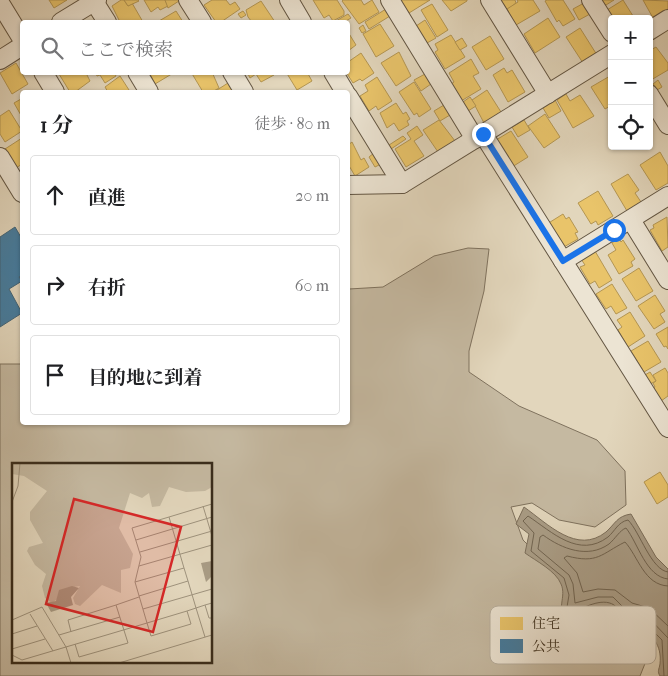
<!DOCTYPE html>
<html lang="ja">
<meta charset="utf-8">
<style>
body{margin:0;font-family:"IM FELL French Canon","Noto Serif JP",serif;background:#f6f6f6;color:#202124}
.controls{position:absolute;right:15px;top:15px;display:grid;overflow:hidden;border-radius:5px;box-shadow:0 1px 4px #0004}
.controls button{width:45px;height:45px;display:grid;place-items:center;padding:0;border:0;border-bottom:1px solid #e0e0e0;background:#fff;color:#202124;font:25px sans-serif}
.stop{position:absolute;width:15px;height:15px;margin:-11px;border:4px solid #1a73e8;border-radius:50%;background:#fff}
.stop.end{background:#1a73e8;border-color:#fff;box-shadow:0 1px 5px #0008}
.list{margin:0;padding:0;list-style:none}
h2{display:flex;justify-content:space-between;align-items:center;height:65px;margin:0;padding:0 20px;font-size:21px}
h2 small{font-size:16px;font-weight:400;color:#757577}
.list li{display:grid;grid-template-columns:32px 1fr auto;gap:15px;align-items:center;box-sizing:border-box;height:80px;margin:0 10px 10px;padding:0 10px;border:1px solid #e0e0e0;border-radius:5px}
.list b{display:block;font-size:19px;white-space:nowrap}
.list em{font-size:16px;font-style:normal;color:#757577}
.icon{flex:none;width:28px;height:28px;fill:none;stroke:currentColor;stroke-width:2;stroke-linecap:round;stroke-linejoin:round}
.map{position:relative;flex:none;width:668px;height:676px;overflow:hidden}
.search{position:absolute;background:#fff;box-shadow:0 1px 4px #0004;left:20px;top:20px;width:330px;height:55px;display:flex;align-items:center;gap:12px;box-sizing:border-box;padding:0 18px;border-radius:5px;color:#757577;font-size:19px}
.panel{position:absolute;background:#fff;box-shadow:0 1px 4px #0004;left:20px;top:90px;width:330px;height:335px;border-radius:5px}
.map>svg:first-child{display:block}
</style>
<div class="map">
<svg width="668" height="676" viewBox="0 0 668 676">
<rect width="100%" height="100%" fill="#e2d6bc"/>
<filter id="stains"><feTurbulence type="fractalNoise" baseFrequency=".004" numOctaves="4"/><feColorMatrix values="0 0 0 0 .2 0 0 0 0 .09 0 0 0 0 .02 0 0 0 .5 -.17"/></filter>
<radialGradient id="worn" r=".72"><stop offset=".6" stop-color="#630" stop-opacity="0"/><stop offset="1" stop-color="#630" stop-opacity=".3"/></radialGradient>
<!-- green -->
<path fill="#c5b9a1" stroke="#7f725e" fill-rule="evenodd" d="M468 248 489 249 484 291 469 351V372L519 406 597 440 625 471 626 505 595 527 559 520 532 503 511 507 523 540 557 574 654 641 640 676H0V364H22V422H348V266L349 289 383 287 434 256ZM14 465H211V662H14Z"/>
<!-- water -->
<path fill="#a99c85" stroke="#7c6f5b" d="M524 507C548 524 577 555 606 532 615 524 617 516 631 514L656 557 668 569V676H660C657 671 659 670 660 664 662 644 652 636 638 623H623L609 608 587 611 567 620C555 610 567 597 561 584 556 571 536 561 525 553L529 534 516 524Z"/>
<!-- homes -->
<g fill="#e9c46a" stroke="#b49652">
<polygon points="49,0 67,0 54,8"/>
<polygon points="121,0 124,0 128,6 132,3 143,22 120,22 112,6"/>
<polygon points="124,0 138,0 139,1 128,6"/>
<polygon points="144,0 165,0 168,6 160,10 158,7 151,12"/>
<polygon points="165,0 178,0 179,1 168,8"/>
<polygon points="212,0 226,0 230,5 235,2 240,9 221,22 216,22 204,5"/>
<polygon points="313,0 337,0 344,11 344,15 333,21 329,15 324,18"/>
<polygon points="343,0 361,0 364,5 372,0 379,12 359,24 342,1"/>
<polygon points="399,0 430,0 409,13"/>
<polygon points="442,0 467,0 467,1 451,11"/>
<polygon points="501,0 515,0 516,3 507,10"/>
<polygon points="517,0 533,0 540,11 516,25 507,9 518,2"/>
<polygon points="547,0 563,0 575,19 563,26 559,20 557,22 545,1"/>
<polygon points="600,0 614,0 606,5"/>
<polygon points="623,0 633,16 630,19 613,19 607,10"/>
<polygon points="643,0 668,1 668,9 653,18"/>
<polygon points="261,1 275,22 252,22 248,17 246,10"/>
<polygon points="584,3 590,14 579,20 573,9"/>
<polygon points="432,4 448,30 437,37 421,10"/>
<polygon points="386,9 390,16 369,29 365,22"/>
<polygon points="176,11 183,22 160,22 159,21"/>
<polygon points="243,11 246,15 241,18 238,14"/>
<polygon points="348,14 351,18 344,22 334,22"/>
<polygon points="548,18 560,37 535,53 524,34"/>
<polygon points="425,20 436,38 427,43 416,26"/>
<polygon points="380,24 394,46 376,57 363,34"/>
<polygon points="363,25 366,31 362,33 359,28"/>
<polygon points="580,28 597,55 583,63 566,37"/>
<polygon points="348,32 356,45 348,51"/>
<polygon points="451,35 465,57 445,69 435,52 438,50 435,44"/>
<polygon points="490,36 504,59 486,70 472,47"/>
<polygon points="462,38 467,46 460,50 455,42"/>
<polygon points="656,47 668,63 668,70 651,80 649,51"/>
<polygon points="399,52 411,76 396,86 381,63"/>
<polygon points="361,53 374,73 362,81 360,79 353,83 346,72 348,62"/>
<polygon points="471,59 479,73 473,76 481,89 461,101 451,84 454,82 449,73"/>
<polygon points="16,63 28,84 12,94 0,73"/>
<polygon points="504,68 507,73 512,70 525,92 508,102 493,75"/>
<polygon points="61,72 86,73 90,81 75,92 70,92 59,74"/>
<polygon points="95,72 114,72 116,76 105,83 100,75 97,76"/>
<polygon points="149,72 175,72 155,84"/>
<polygon points="191,72 212,72 219,88 212,92 203,92"/>
<polygon points="247,72 272,72 274,75 261,82 256,74 250,78"/>
<polygon points="286,72 307,72 312,81 297,90"/>
<polygon points="425,74 431,84 421,91 414,80"/>
<polygon points="120,76 129,90 128,92 108,92 105,87"/>
<polygon points="610,76 612,105 605,109 591,87"/>
<polygon points="377,77 392,101 378,110 376,106 369,111 360,96 368,91 365,85"/>
<polygon points="658,80 662,87 657,90 653,84"/>
<polygon points="414,82 431,109 419,117 417,113 414,115 399,92"/>
<polygon points="228,83 233,92 219,92 217,90"/>
<polygon points="487,90 501,112 484,123 472,100"/>
<polygon points="566,94 570,101 580,95 594,116 573,128 557,100"/>
<polygon points="470,97 476,106 468,111 463,102"/>
<polygon points="21,99 22,100 22,117 14,103"/>
<polygon points="555,100 561,111 549,118 543,108"/>
<polygon points="396,103 403,114 406,112 410,119 407,121 409,125 399,131 394,123 387,128 380,113"/>
<polygon points="444,105 450,115 440,121 434,111"/>
<polygon points="9,110 22,131 5,142 0,134 0,116"/>
<polygon points="545,114 560,137 544,148 528,126"/>
<polygon points="439,120 455,141 438,152 423,130"/>
<polygon points="524,120 530,130 518,137 512,127"/>
<polygon points="417,126 423,135 414,141 424,156 406,167 395,149 411,139 407,133"/>
<polygon points="511,131 528,157 512,167 496,140"/>
<polygon points="403,136 406,139 391,149 389,145"/>
<polygon points="22,138 22,164 16,168 5,149"/>
<polygon points="352,142 361,160 364,158 369,167 355,176 348,164 348,145"/>
<polygon points="660,152 668,166 668,183 656,190 640,165"/>
<polygon points="374,153 381,164 375,167 369,157"/>
<polygon points="628,174 639,190 635,193 641,202 627,211 611,184"/>
<polygon points="598,191 613,216 598,225 596,221 591,224 578,203"/>
<polygon points="563,214 566,219 569,217 578,232 575,233 578,239 562,248 547,224"/>
<polygon points="667,217 668,247 662,251 650,230 654,228 653,225"/>
<polygon points="619,238 621,242 623,240 635,259 631,262 633,266 619,274 608,255 616,250 612,243"/>
<polygon points="595,251 612,280 599,288 595,281 590,284 580,267 585,265 581,259"/>
<polygon points="639,268 653,291 636,301 622,279"/>
<polygon points="612,284 627,308 616,314 611,306 606,309 596,294"/>
<polygon points="655,295 665,311 660,314 665,322 654,329 638,306"/>
<polygon points="630,312 645,336 628,347 618,330 622,327 617,320"/>
<polygon points="668,327 668,349 666,346 664,347 656,334"/>
<polygon points="648,341 661,362 644,372 631,351"/>
<polygon points="665,368 668,373 668,396 661,401 653,388 655,387 653,383 656,381 653,375"/>
<polygon points="650,372 656,381 650,384 645,375"/>
<polygon points="660,472 668,485 668,497 657,504 644,482"/>
</g>
<!-- public -->
<polygon fill="#457b9d" stroke="#416376" points="15,227 22,239 22,275 19,277 22,281 9,289 22,313 0,327 0,237"/>
<g fill="none" stroke-linecap="round" stroke-linejoin="round">
<!-- shore -->
<g stroke="#716450" stroke-width="1">
<path d="M668 579C646 577 638 543 626 528 620 530 615 539 609 544 588 559 562 549 543 535L540 537 538 549 569 575 573 584 575 603 598 597H613L627 611 645 614 668 638"/>
<path d="M668 586C644 585 638 556 625 542 601 554 598 564 567 556L564 558 577 573 583 592 598 589 615 590 632 603 649 608 668 626"/>
<path d="M664 676 662 640 641 619 624 617C620 613 619 608 614 605 602 597 582 608 571 614L566 613 569 595 564 578 531 551 534 533 523 521 528 516C552 532 579 559 608 537 615 531 618 522 628 520 640 532 651 570 668 572"/>
</g>
<defs>
<g id="street">
<polyline points="93,0 107,22"/>
<polyline points="188,0 202,22"/>
<polyline points="289,0 302,22"/>
<polyline points="390,0 475,139"/>
<polyline points="490,0 548,94"/>
<polyline points="591,0 612,33"/>
<polyline points="0,3 22,39"/>
<polyline points="61,22 97,0"/>
<polyline points="649,31 668,19"/>
<polyline points="0,60 22,46"/>
<polyline points="43,72 55,92"/>
<polyline points="137,72 149,92"/>
<polyline points="232,72 244,92"/>
<polyline points="333,72 345,92"/>
<polyline points="649,94 668,125"/>
<polyline points="348,96 402,184"/>
<polyline points="483,134 563,261"/>
<polyline points="0,157 22,193"/>
<polyline points="348,185 402,184 612,54"/>
<polyline points="668,196 563,261 668,428"/>
<polyline points="631,220 668,280"/>
</g>
</defs>
<!-- street casing -->
<use href="#street" stroke="#635643" stroke-width="20"/>
<!-- street -->
<use href="#street" stroke="#ece4d3" stroke-width="18"/>
</g>
<g fill="none" stroke-linecap="round" stroke-linejoin="round">
<!-- route -->
<polyline stroke="#1a73e8" stroke-width="6" points="483,134 563,261 614,230"/>
</g>
<!-- overview -->
<g transform="translate(12 463)">
<rect width="200" height="200" fill="#e2d6bc"/>
<path d="M0 0H200V24L193 28 174 29 157 24 148 43 140 44 137 30 130 35 118 30 107 65 121 91 118 105 109 107V130L90 122 68 143 63 141 61 135 68 123 62 124 40 140 33 135 30 123 34 111 23 102 15 88 17 84 31 80 18 57V49L35 28 12 13 0 11Z" fill="#c5b9a1"/>
<path d="M200 98V113L194 119 189 100ZM60 123 67 125 59 134 61 142 39 149 34 140 44 138 47 127Z" fill="#a99c85"/>
<path fill="none" stroke="#9e927c" stroke-width="1" d="M0 39 6 23 8 0M191 43 200 73M157 54 200 41M124 77 200 54M128 89 200 68M127 103 200 82M123 119 172 105M127 133 176 118M104 142 127 134M193 142 197 155H200M131 146 200 126M18 151 41 188M0 157 30 144 54 184 59 200M59 169 56 157 104 142 116 180 67 194 63 181M0 171 25 163M47 172 108 154M193 174 184 145 176 118 172 105 157 54 120 65 129 94 123 119 135 160 175 148 193 142 200 140M0 186 33 176M0 192 10 197 135 160 139 173 179 161 175 148M107 200 200 172"/>
<path fill="#d62828" fill-opacity="0.15" stroke="#d62828" stroke-width="2.5" d="M62 36 169 64 141 169 34 141Z"/>
<rect width="200" height="200" fill="none" stroke="#392c1b" stroke-width="2.5"/>
</g>
<!-- legend -->
<rect x="490" y="606" width="166" height="58" rx="8" fill="#ece4d3" stroke="#b6ad9c" stroke-width="1"/>
<rect x="500" y="617" width="23" height="13" fill="#e9c46a"/>
<rect x="500" y="639" width="23" height="14" fill="#457b9d"/>
<g font-size="14" fill="#392c1b">
<text x="532" y="628">住宅</text>
<text x="532" y="651">公共</text>
</g>
<rect width="100%" height="100%" filter="url(#stains)"/>
<rect width="100%" height="100%" fill="url(#worn)"/>
</svg>
<div class="controls">
<button>+</button>
<button>−</button>
<button><svg class="icon" aria-label="locate" viewBox="0 0 24 24"><circle cx="12" cy="12" r="6"/><path d="M12 2v4M12 18v4M2 12h4M18 12h4"/></svg></button>
</div>
<div class="stop" style="left:614px;top:230px"></div>
<div class="stop end" style="left:483px;top:134px"></div>
<div class="search"><svg class="icon" aria-label="search" viewBox="0 0 24 24"><circle cx="10" cy="10" r="6"/><path d="M15 15l6 6"/></svg>ここで検索</div>
<section class="panel">
<h2>1 分<small>徒歩 · 80 m</small></h2>
<ul class="list">
<li><svg class="icon" aria-label="ahead" viewBox="0 0 24 24"><path d="M12 20V5M6 11l6-6 6 6"/></svg><div><b>直進</b></div><em>20 m</em></li>
<li><svg class="icon" aria-label="right" viewBox="0 0 24 24"><path d="M7 20v-9h11M14 6l5 5-5 5"/></svg><div><b>右折</b></div><em>60 m</em></li>
<li><svg class="icon" aria-label="arrive" viewBox="0 0 24 24"><path d="M6 21V4h12l-3 4 3 4H6"/></svg><div><b>目的地に到着</b></div></li>
</ul>
</section>
</div>
